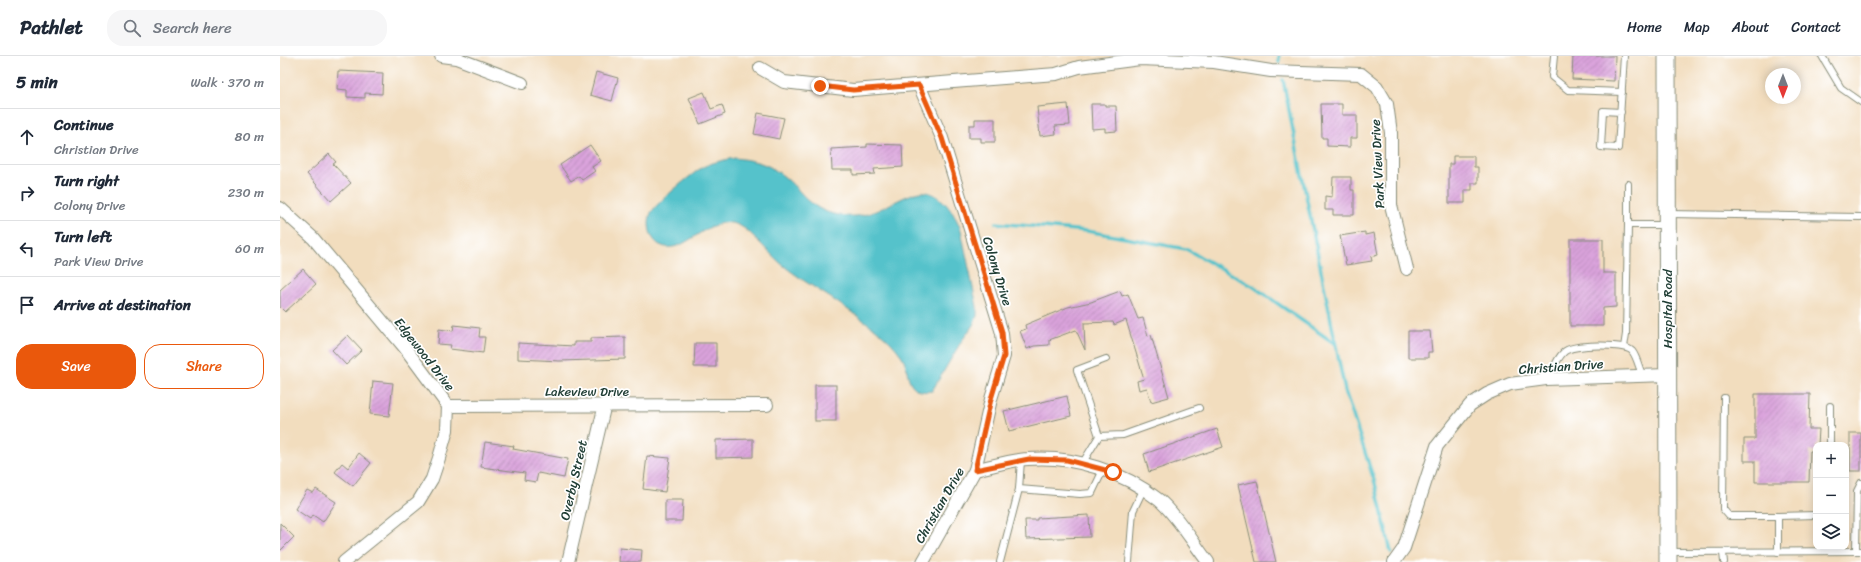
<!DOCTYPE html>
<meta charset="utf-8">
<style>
body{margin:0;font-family:Sriracha,sans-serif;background:#f6f6f7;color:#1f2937}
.controls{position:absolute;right:12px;bottom:12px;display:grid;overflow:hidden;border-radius:8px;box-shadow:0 2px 10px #0003}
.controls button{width:36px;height:36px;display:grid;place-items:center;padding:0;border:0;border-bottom:1px solid #e0e1e3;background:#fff;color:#1f2937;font:20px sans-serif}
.compass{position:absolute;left:1485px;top:12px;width:36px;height:36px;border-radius:50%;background:#fff;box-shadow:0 2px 10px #0003;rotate:180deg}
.stop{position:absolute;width:12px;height:12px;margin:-9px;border:3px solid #ea580c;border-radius:50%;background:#fff}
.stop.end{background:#ea580c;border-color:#fff;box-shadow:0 1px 4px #0008}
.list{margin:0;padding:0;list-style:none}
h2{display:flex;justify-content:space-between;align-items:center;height:52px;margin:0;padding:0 16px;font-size:17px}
h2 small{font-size:13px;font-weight:400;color:#747a83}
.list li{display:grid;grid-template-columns:26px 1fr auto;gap:12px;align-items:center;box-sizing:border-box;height:56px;padding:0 16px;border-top:1px solid #e0e1e3}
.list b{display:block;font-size:15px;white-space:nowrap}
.list p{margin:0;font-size:13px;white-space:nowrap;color:#747a83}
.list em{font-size:13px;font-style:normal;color:#747a83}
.actions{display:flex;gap:8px;padding:12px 16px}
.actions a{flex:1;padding:9px 0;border:1px solid #ea580c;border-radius:16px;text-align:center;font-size:14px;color:#ea580c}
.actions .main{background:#ea580c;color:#fff}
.icon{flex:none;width:22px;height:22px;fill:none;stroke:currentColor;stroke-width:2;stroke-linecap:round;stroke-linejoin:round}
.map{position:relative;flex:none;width:1581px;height:506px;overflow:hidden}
header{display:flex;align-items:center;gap:24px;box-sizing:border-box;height:56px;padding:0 20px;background:#fff;border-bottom:1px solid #e0e1e3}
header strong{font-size:19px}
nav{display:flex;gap:22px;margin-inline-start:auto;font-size:14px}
.search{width:280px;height:36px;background:#f6f6f7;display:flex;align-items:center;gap:10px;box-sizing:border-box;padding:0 14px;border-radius:16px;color:#747a83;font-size:15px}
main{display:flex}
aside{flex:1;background:#fff}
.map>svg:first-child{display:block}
</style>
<header>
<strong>Pathlet</strong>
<div class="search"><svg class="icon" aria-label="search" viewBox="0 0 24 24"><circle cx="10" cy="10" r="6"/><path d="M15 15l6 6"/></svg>Search here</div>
<nav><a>Home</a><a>Map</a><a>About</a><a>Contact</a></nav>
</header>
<main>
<aside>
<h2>5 min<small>Walk · 370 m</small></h2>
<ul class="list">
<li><svg class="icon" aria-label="ahead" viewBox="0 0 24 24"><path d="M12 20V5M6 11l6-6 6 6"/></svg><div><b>Continue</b><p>Christian Drive</p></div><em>80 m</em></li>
<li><svg class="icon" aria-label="right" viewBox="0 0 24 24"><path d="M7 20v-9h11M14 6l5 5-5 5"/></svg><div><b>Turn right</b><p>Colony Drive</p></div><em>230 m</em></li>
<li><svg class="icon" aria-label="left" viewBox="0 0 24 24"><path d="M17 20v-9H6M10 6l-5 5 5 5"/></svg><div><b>Turn left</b><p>Park View Drive</p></div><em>60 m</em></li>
<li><svg class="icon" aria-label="arrive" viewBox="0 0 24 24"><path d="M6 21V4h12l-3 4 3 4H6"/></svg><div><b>Arrive at destination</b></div></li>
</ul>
<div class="actions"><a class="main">Save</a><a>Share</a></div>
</aside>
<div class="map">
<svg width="1581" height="506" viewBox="0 0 1581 506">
<defs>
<pattern id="building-hatch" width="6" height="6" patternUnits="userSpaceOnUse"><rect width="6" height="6" fill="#daa3dc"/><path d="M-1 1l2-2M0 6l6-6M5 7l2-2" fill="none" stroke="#b086b3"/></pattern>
</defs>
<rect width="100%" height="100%" fill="#fff"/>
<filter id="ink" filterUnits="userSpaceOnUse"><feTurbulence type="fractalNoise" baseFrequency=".025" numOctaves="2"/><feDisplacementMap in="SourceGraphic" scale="8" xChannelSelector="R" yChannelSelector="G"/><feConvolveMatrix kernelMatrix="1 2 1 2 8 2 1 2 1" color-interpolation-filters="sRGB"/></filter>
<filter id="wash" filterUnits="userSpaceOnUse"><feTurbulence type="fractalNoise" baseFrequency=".012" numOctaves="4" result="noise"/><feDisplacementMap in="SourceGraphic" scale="16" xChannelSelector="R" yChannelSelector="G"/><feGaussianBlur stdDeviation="0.9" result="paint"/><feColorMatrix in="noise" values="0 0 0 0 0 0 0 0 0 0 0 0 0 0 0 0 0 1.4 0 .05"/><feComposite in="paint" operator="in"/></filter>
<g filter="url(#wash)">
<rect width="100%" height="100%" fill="#f2ddbe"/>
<!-- water -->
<path fill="#55c2cb" stroke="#3a8080" d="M455 102C470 104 483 106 495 114 524 132 527 158 568 160 594 162 612 144 636 137 658 130 675 157 681 174L697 251V260L693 269 681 286 652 335C645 336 640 336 635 332 625 324 629 309 621 299 608 280 586 266 567 253 548 239 527 228 509 214 499 207 489 196 480 187 471 178 465 170 452 167 425 162 403 201 380 189 369 183 367 167 371 157 376 147 413 117 423 111 433 106 444 104 455 102Z"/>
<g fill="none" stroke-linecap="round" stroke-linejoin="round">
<!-- stream -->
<g stroke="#55c2cb" stroke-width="3.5">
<polyline points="999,6 999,0"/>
<polyline points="1003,24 1065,335 1095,427 1111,496"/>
<polyline points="716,167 807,175 906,193 974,231 1054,287"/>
</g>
</g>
<g id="blocks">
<!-- building -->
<g fill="url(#building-hatch)">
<polygon points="1293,0 1335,0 1334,25 1292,23"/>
<polygon points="58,15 103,17 102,38 85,37 85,42 67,41 67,34 57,33"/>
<polygon points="316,16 338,22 332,45 310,39"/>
<polygon points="424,36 431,53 442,49 445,58 420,68 409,42"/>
<polygon points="788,48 790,69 775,70 776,78 760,80 757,51"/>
<polygon points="811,48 825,48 825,50 836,50 837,75 825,76 825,72 812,73"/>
<polygon points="1041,48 1062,48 1062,59 1077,59 1077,82 1070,82 1070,91 1047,90 1047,82 1042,82"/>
<polygon points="478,57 504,62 499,83 474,78"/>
<polygon points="695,63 715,63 715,86 701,86 701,82 689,82 689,69 695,69"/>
<polygon points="587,88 622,89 623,111 594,113 595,118 573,119 573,114 552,114 551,93 587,91"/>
<polygon points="310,89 321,105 312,111 315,115 302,124 299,120 291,125 280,109"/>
<polygon points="49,98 56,106 53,108 71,127 51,145 27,118"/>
<polygon points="1173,100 1194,100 1194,111 1198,111 1198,127 1192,127 1192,134 1185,134 1185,147 1169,147 1169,108 1173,108"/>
<polygon points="1053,121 1071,121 1071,134 1074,134 1074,159 1053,159 1053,154 1045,154 1045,140 1052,141"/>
<polygon points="1085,176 1085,179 1094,177 1098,199 1091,201 1092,205 1066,209 1060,180"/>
<polygon points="1290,183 1323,183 1323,217 1336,217 1336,251 1323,252 1323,270 1290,270"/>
<polygon points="23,213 36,228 5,256 0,251 0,234"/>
<polygon points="840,235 842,240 848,238 858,263 863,262 868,280 871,279 889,341 871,346 867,332 859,334 857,325 864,323 846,264 834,269 833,266 804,267 805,294 796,274 769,284 769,289 754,290 747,293 740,275 746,273 745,269 788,251 811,246"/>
<polygon points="174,269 200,272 199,281 205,281 203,297 170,293 171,289 158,288 159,273 173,275"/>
<polygon points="1128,275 1150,275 1152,296 1148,296 1148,302 1128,302"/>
<polygon points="68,279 82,294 66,309 52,294"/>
<polygon points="345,281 345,303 280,305 238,303 238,287 294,290 294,286 311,286 311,282"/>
<polygon points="415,287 436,287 436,311 414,311"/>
<polygon points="93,325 113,327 109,360 90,358"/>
<rect x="535" y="329" width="21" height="36"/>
<polygon points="1475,338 1530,338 1529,373 1539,373 1538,389 1536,389 1536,395 1530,395 1529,426 1475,426 1475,405 1464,405 1464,383 1475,383"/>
<polygon points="787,340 791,360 729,375 724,355"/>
<polygon points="937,373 943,391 869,416 864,398"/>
<rect x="1570" y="377" width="11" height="38"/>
<polygon points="473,383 473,401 436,402 436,384"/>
<polygon points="205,386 234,390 233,393 288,403 284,422 258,417 256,426 244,424 245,417 201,411"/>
<polygon points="79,397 91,407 73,430 55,416 62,407 68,412"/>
<polygon points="367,400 390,402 385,436 363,433"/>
<polygon points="977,425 996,506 976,506 958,429"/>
<polygon points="36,433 56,446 43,466 33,459 30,463 15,453 27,434 33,437"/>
<polygon points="385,444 403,444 402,465 385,465"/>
<polygon points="809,459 810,481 746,483 745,464 757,464 757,462"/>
<polygon points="0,467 14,481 0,495"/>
<polygon points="340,492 362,494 361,506 339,506"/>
</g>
</g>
</g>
<g filter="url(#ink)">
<use href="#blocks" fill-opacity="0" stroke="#888d79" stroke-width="1"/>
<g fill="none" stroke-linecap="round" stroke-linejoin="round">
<defs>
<g id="lane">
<polyline points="1274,0 1272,21 1288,34 1342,36"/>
<polyline points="1542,0 1561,32 1581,46"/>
<polyline points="1341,56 1323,55 1321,91 1338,92 1344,0"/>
<polyline points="1348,128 1348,169 1387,169"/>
<polyline points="1388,158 1581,161"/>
<polyline points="1344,291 1346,278 1348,169"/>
<path d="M1269 323C1273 314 1276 303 1284 296 1292 288 1344 287 1352 295 1357 301 1359 312 1362 318"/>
<polyline points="1444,342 1443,453 1449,460 1498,460"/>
<polyline points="1550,350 1550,389"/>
<polyline points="819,380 843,379 919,352"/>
<polyline points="802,408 819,380 797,314 826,303"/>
<polyline points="739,433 800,438 812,437 823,414"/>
<polyline points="1576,495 1577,435 1581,427"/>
<polyline points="1389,496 1581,495"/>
<polyline points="1498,496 1498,460 1536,459"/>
<polyline points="1443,497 1444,506"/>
<polyline points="720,506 739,433 741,404"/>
<polyline points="849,506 853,455 863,434"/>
</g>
<g id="street">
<polyline points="161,0 176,2 242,27"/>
<polyline points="480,12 504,26 573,34 776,18 799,11 860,3 934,6 991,15 1081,18 1097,31 1107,48 1111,77 1111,149 1127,213"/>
<polyline points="639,29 662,82 722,277 724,300 711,343 695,414"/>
<polyline points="0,152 33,182 125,292 168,350 167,374 159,402 152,423 138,446 64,506"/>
<polyline points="168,350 487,349"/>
<polyline points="288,506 325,348"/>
<path d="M643 506 695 414C712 410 730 404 748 403 793 399 844 416 879 444 896 458 914 488 928 506"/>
<polyline points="1114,506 1124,492 1157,390 1190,349 1207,338 1230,328 1266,323 1388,319"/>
</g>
<polyline id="secondary" points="1387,0 1388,506"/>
</defs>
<!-- lane casing -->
<use href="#lane" stroke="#888d79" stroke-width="8"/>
<!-- street casing -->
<use href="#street" stroke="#888d79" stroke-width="14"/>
<!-- secondary casing -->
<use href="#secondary" stroke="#888d79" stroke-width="19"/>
<!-- lane -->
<use href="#lane" stroke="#fff" stroke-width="6"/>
<!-- street -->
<use href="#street" stroke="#fff" stroke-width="12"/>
<!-- secondary -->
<use href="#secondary" stroke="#fff" stroke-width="17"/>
</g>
</g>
<g fill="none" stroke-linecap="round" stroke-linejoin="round" filter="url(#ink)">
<!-- route -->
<polyline stroke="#ea580c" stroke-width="5" points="540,30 573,34 639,29 662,82 722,276 724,300 711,343 695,414 749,403 787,404 833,416"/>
</g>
<g text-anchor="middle" stroke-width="3.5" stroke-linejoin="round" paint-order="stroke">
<!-- street labels -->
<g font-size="13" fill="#1f3d34" stroke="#fff">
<text transform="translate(1097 108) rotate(-93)" y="5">Park View Drive</text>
<text transform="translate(718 215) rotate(73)" y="5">Colony Drive</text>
<text transform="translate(1387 253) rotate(-90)" y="5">Hospital Road</text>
<text transform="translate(145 298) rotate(52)" y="5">Edgewood Drive</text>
<text transform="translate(1281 310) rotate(-4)" y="5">Christian Drive</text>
<text x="307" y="340">Lakeview Drive</text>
<text transform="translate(293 424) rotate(-77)" y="5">Overby Street</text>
<text transform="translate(659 449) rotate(-60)" y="5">Christian Drive</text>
</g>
</g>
</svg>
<div class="controls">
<button>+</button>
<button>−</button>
<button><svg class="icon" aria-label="layers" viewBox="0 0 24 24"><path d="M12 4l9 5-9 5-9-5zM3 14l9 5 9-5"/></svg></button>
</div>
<svg class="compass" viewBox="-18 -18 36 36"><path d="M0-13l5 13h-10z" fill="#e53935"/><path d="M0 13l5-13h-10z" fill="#747a83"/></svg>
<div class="stop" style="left:833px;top:416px"></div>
<div class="stop end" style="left:540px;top:30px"></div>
</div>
</main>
